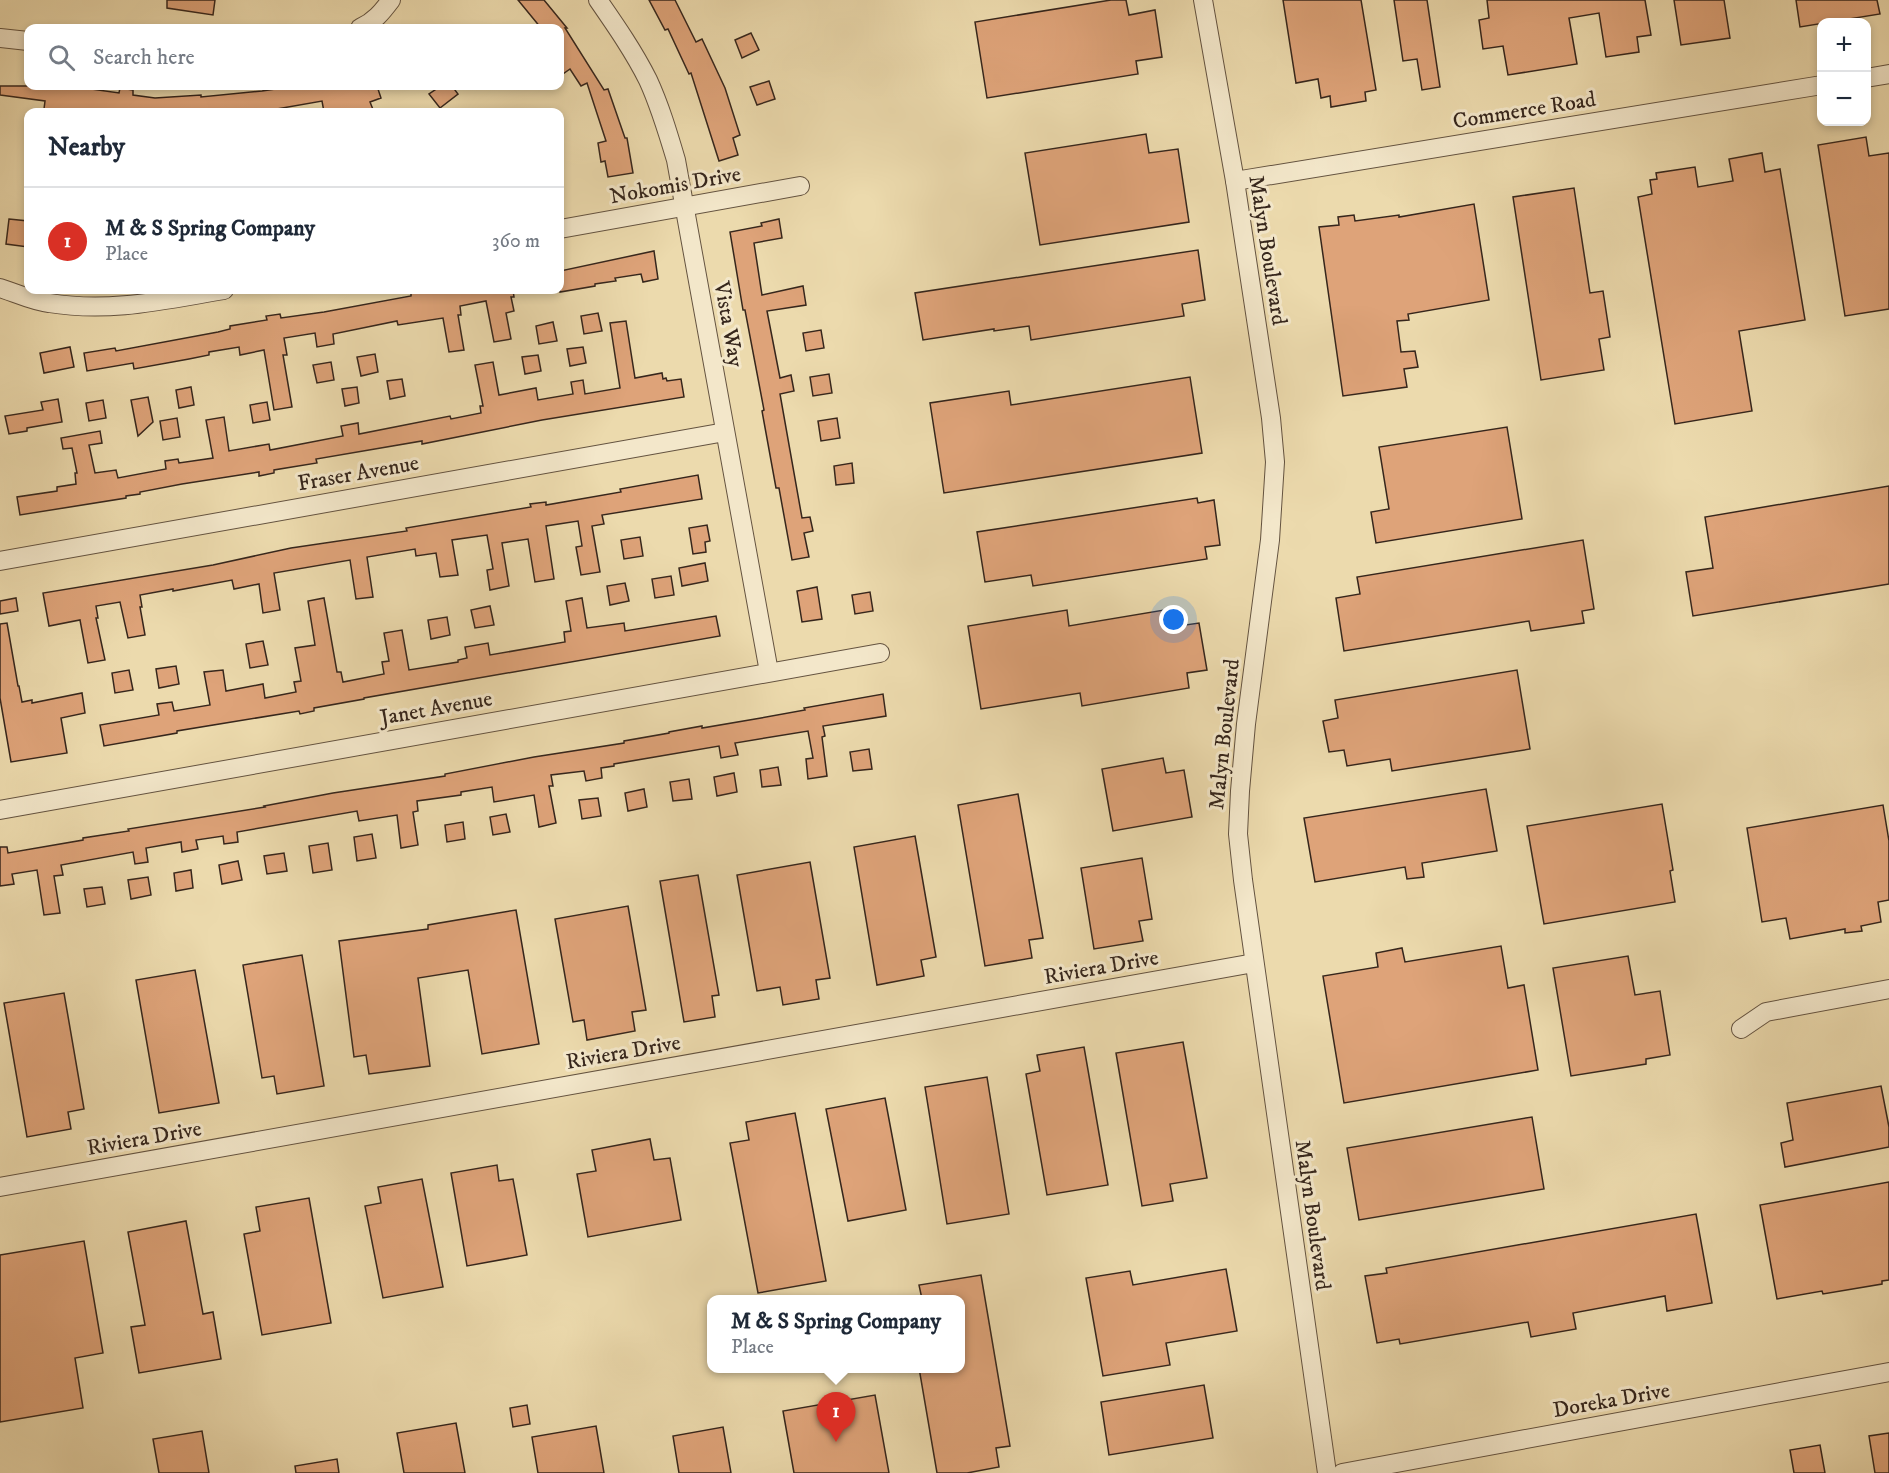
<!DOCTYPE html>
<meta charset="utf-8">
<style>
body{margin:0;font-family:"IM FELL DW Pica",serif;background:#f6f6f7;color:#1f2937}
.controls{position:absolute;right:18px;top:18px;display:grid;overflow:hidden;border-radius:12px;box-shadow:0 3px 9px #0003}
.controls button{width:54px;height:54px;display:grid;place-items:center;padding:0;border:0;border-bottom:2px solid #e0e1e3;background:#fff;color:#1f2937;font:30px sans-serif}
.you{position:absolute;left:1174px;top:620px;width:21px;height:21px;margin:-15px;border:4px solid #fff;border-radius:50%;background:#1a73e8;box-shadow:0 0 0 9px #1a73e833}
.badge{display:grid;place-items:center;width:39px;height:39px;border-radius:50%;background:#d93025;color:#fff;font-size:20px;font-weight:700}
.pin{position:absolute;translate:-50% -50px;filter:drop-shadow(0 2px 3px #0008)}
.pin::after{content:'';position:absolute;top:32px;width:21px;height:18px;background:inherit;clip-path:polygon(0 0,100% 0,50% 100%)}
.popup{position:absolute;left:707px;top:1295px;width:258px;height:78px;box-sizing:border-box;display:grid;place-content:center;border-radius:12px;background:#fff;filter:drop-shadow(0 2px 4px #0005);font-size:20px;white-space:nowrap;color:#747a83}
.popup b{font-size:22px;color:#1f2937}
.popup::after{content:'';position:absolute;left:50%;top:100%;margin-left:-12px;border:12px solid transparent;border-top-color:#fff}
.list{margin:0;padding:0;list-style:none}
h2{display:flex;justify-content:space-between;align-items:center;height:78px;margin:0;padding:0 24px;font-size:26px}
h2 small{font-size:20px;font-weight:400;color:#747a83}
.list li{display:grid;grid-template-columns:39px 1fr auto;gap:18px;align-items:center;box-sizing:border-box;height:108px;padding:0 24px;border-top:2px solid #e0e1e3}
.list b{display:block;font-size:22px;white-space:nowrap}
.list p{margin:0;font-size:20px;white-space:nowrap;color:#747a83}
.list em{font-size:20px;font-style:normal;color:#747a83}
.icon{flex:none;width:33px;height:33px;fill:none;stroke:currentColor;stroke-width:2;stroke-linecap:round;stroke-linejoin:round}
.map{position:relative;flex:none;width:1889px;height:1473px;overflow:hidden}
.search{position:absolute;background:#fff;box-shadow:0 3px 9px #0003;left:24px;top:24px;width:540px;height:66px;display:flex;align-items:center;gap:15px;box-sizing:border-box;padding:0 21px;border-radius:12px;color:#747a83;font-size:22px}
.panel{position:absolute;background:#fff;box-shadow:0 3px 9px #0003;left:24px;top:108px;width:540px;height:186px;border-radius:12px}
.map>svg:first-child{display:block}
</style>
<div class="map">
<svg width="1889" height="1473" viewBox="0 0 1889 1473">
<rect width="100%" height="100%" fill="#ecdaad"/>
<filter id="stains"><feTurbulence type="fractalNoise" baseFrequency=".00333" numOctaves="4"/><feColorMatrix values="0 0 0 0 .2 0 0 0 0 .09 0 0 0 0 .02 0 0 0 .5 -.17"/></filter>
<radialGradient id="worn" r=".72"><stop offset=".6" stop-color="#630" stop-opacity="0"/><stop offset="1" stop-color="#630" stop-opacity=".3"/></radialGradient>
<!-- building -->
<g fill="#dea379" stroke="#36261c" stroke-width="1.5">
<polygon points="167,0 215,0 213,15 167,8"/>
<polygon points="518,0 544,0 567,28 565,28 604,90 608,89 625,138 627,138 633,173 608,177 605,161 601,162 598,143 606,141 587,83 581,86 570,69 560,76 560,28 541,28"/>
<polygon points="649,0 675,0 696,42 702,39 725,88 740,135 733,138 738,155 719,161 691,73 689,74 668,29 665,30"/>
<polygon points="1111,0 1126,0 1129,15 1155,10 1162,57 1136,61 1138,74 987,98 975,22"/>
<polygon points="1283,0 1361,0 1376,90 1365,92 1366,101 1331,107 1330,96 1321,98 1318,79 1296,83"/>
<polygon points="1394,0 1427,0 1440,87 1422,90 1417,59 1403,61"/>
<polygon points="1487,0 1645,0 1651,35 1637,37 1639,52 1606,57 1599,13 1569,18 1577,64 1508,75 1503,46 1483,49 1479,20 1489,18"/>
<polygon points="1674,0 1724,0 1730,38 1681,45"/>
<polygon points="1796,0 1877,0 1880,14 1800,27"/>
<polygon points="751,33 759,50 742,58 735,40"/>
<polygon points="769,81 775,99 757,105 750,87"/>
<polygon points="0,86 70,86 119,93 120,88 133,90 133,95 155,98 201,95 201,97 262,91 296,86 377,86 381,98 370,102 374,112 324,112 322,101 271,110 240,112 72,112 44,109 45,101 0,95"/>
<polygon points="441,86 452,86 458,94 440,108 429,94"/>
<polygon points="1146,134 1149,153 1178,149 1189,222 1040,245 1025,153"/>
<polygon points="1866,137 1869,156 1889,153 1889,309 1845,316 1818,145"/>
<polygon points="1762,153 1765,172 1780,169 1805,320 1739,331 1752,411 1675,424 1638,197 1652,194 1650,180 1657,179 1656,173 1695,167 1698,187 1733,181 1729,159"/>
<polygon points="1574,188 1590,293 1603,291 1610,337 1599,339 1604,370 1541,380 1513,197"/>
<polygon points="1474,204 1489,300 1408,314 1409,320 1397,321 1401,352 1415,351 1418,367 1404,369 1407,387 1343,396 1319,227 1339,225 1338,217 1354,215 1355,221 1399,215 1399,217"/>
<polygon points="9,219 28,221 28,247 6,244"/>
<polygon points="779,219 782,238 754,243 762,295 803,286 806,305 767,311 780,378 791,375 794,391 780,394 802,518 810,517 813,531 804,533 809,557 792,560 779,488 776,488 762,411 764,410 745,310 743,310 730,232 762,226 761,223"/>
<polygon points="1198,250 1205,300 1182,304 1184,316 1031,340 1029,326 994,331 994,329 923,340 915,293"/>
<polygon points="654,251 658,279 643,282 641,274 615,278 616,281 595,284 595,286 560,292 560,271"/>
<polygon points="432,290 432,292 445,290 513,290 514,297 511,297 514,311 506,313 511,339 494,342 486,301 460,306 461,315 458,315 464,350 449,352 443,318 398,325 397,321 333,334 334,344 317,347 315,333 284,338 287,355 283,355 292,407 274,410 264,350 240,355 239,347 209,352 209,355 189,359 134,369 133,363 87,371 84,353 115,348 116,351 218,332 230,329 230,326 267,320 266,316 280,314 281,318 324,312 411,296 411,293"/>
<polygon points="598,313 602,331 584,334 581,316"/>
<polygon points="626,321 635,378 662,373 663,379 666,378 667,381 681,379 684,397 542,420 422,444 422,441 316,459 317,463 274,470 274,473 259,476 259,472 182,484 140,492 140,494 126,496 126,498 20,515 17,497 57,491 57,487 76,484 75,473 77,473 72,448 63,449 61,438 100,431 102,443 89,445 95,473 116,470 118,478 166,469 165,461 178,459 179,463 213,458 206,420 224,417 229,451 269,444 270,450 343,436 341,426 358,423 359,434 450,416 451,419 481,413 480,406 483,406 475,365 493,362 499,395 536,388 538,400 573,394 571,382 583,380 585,394 620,388 610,323"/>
<polygon points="553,322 557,341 539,344 536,326"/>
<polygon points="821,330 824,348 806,351 803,333"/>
<polygon points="70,347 74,367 44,373 40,353"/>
<polygon points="583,347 586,363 570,366 567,349"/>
<polygon points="375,354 378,372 361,376 357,357"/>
<polygon points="538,355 541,371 525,374 522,357"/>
<polygon points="331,362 334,380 317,383 313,365"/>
<polygon points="829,374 832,393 813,396 810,377"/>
<polygon points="1190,377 1202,453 944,493 930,403 1009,391 1011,405"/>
<polygon points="402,379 405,396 390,399 387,381"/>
<polygon points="191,387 194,405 179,408 176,390"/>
<polygon points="357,387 359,403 345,406 342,389"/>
<polygon points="148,397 153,422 138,436 131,400"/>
<polygon points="58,399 62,422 27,428 27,431 9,434 5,416 43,410 41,402"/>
<polygon points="103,400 106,418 89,421 86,403"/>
<polygon points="267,402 270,420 253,423 250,405"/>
<polygon points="177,418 180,437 163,440 160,421"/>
<polygon points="837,418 840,438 821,441 818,421"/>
<polygon points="1507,427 1522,519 1376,543 1371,512 1389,509 1379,447"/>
<polygon points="852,463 854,483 836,485 834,466"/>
<polygon points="698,475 702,499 602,515 604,524 592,526 600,572 581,575 576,547 582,546 578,521 546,526 554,579 535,582 528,539 502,543 509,586 490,590 487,570 493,569 487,535 452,540 458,575 440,577 436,553 416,556 415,549 367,557 373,597 356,599 350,560 274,573 280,610 263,613 259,584 234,589 232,580 173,591 173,589 140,595 142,607 140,607 145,635 128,638 120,602 96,606 98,618 96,618 105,660 88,663 80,620 49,626 43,593 213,565 291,548 407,531 406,528 531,507 530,504 546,502 546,505 621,492 620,489"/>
<polygon points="1889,486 1889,584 1693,616 1686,572 1713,568 1705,517"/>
<polygon points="1197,498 1198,503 1214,500 1220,545 1205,547 1207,559 1033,586 1031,575 985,582 977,532"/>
<polygon points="707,525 710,541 705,542 706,552 693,554 689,528"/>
<polygon points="640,537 643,556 624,559 621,540"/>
<polygon points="1583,540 1594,609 1582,611 1584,623 1531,631 1529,621 1344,651 1336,598 1360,594 1357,577"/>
<polygon points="705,563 708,581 682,586 679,568"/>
<polygon points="671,576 674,595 655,598 652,579"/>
<polygon points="625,583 629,601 610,605 607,586"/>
<polygon points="817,587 822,619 802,622 797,591"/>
<polygon points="870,592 873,611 855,614 852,595"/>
<polygon points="16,598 18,611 0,614 0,601"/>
<polygon points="324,598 337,672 341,672 343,682 384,674 382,662 389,661 384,633 402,630 409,670 458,662 458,660 467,658 465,647 488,643 490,655 565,642 564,632 571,631 566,601 582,598 587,628 624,623 625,631 716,616 720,636 364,698 364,699 314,708 314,711 300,714 299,711 177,731 177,733 104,746 100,725 159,715 157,704 172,702 174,711 210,705 204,672 223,670 226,691 263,684 265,698 296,692 294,682 301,681 295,648 315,645 308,601"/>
<polygon points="490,606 494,625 475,628 471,610"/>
<polygon points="1176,608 1179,626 1199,623 1207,670 1187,673 1189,688 1082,706 1080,693 981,709 968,626 1067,610 1069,626"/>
<polygon points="447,617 450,635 431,639 428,620"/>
<polygon points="7,623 18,686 19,686 22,702 32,700 32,703 82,693 85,713 61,718 67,753 11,762 0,698 0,624"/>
<polygon points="263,641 268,665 250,668 246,644"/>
<polygon points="176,666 179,684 159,688 156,669"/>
<polygon points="129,670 133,690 115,693 112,673"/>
<polygon points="1517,670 1530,749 1392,771 1390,759 1347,766 1344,750 1329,752 1323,721 1338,718 1335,700"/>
<polygon points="883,694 886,716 823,726 825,736 822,737 827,776 808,779 806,759 813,758 808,731 735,743 738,755 721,758 719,746 614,764 614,766 601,768 602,778 586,781 584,771 551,775 553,786 549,786 556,823 539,827 534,795 494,802 492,787 461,792 461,795 417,801 418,811 413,812 418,845 401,848 397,815 359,821 357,811 237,832 238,842 224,844 223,836 196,840 198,849 182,852 181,842 146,848 148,862 135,864 133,852 61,865 63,875 54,876 60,913 44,915 37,870 12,874 14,884 0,886 0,847 7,847 8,853 83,840 83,838 129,831 128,829 265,807 264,806 333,793 445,776 445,774 534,757 624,743 624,741 669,733 669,732 702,726 702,728 761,718 805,710 804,708"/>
<polygon points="869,749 872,769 853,771 850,752"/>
<polygon points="1163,758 1166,773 1184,770 1192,817 1113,831 1102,769"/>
<polygon points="778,767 781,785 762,787 760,770"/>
<polygon points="734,773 737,792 717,796 714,777"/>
<polygon points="689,779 692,799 673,801 670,782"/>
<polygon points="644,789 647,807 628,811 625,793"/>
<polygon points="1486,789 1497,851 1422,863 1424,877 1407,879 1405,867 1315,882 1304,818"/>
<polygon points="1018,794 1043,938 1029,940 1032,958 985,966 958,805"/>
<polygon points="598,798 601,816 582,819 579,800"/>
<polygon points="1662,804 1673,870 1670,871 1675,902 1544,924 1527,826"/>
<polygon points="1883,805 1889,841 1889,900 1878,902 1881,922 1861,926 1862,931 1845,933 1845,929 1790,939 1786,918 1762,922 1747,828"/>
<polygon points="506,814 510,832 493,835 490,817"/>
<polygon points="463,822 465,839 447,842 445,825"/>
<polygon points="372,834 376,858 357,861 354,837"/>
<polygon points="915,836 936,957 921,960 924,976 877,985 854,847"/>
<polygon points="328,843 332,870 313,873 309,846"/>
<polygon points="284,853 287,871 267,874 264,856"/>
<polygon points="1142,858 1152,919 1139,921 1143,941 1094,949 1081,868"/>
<polygon points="238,861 242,880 222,884 219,865"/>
<polygon points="810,862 830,978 816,980 819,999 783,1005 780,987 757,991 737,875"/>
<polygon points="191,870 193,888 176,891 174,873"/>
<polygon points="698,875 719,995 712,996 715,1017 684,1022 660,881"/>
<polygon points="148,877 151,895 131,899 128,880"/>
<polygon points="102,887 105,904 87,907 84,889"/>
<polygon points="628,906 646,1010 632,1012 635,1031 587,1040 584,1020 573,1022 555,919"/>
<polygon points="516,910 539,1044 482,1054 468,970 418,978 430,1066 369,1074 366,1055 354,1057 339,941 428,929 428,925"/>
<polygon points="1501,946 1508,988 1524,985 1538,1070 1344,1103 1323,976 1378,967 1376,953 1402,948 1405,962"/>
<polygon points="302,955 324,1086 277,1094 274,1076 262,1078 243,965"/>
<polygon points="1628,956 1635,995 1660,991 1670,1055 1646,1059 1646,1064 1571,1076 1553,968"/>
<polygon points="195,970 219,1103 159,1113 136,980"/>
<polygon points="64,993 84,1109 68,1112 71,1129 27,1137 4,1003"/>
<polygon points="1183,1042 1207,1178 1170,1184 1173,1201 1142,1206 1116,1053"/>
<polygon points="1084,1047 1108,1185 1047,1195 1026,1074 1040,1071 1037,1055"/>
<polygon points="987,1077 1009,1214 947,1224 925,1087"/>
<polygon points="1881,1086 1889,1127 1889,1147 1785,1167 1781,1143 1793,1140 1787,1103"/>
<polygon points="885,1098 906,1210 848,1221 826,1109"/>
<polygon points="795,1113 826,1281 758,1293 730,1143 749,1140 746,1122"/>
<polygon points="1532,1117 1544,1189 1359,1220 1347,1148"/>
<polygon points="650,1139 654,1160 670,1158 681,1220 588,1237 577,1174 596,1171 592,1150"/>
<polygon points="497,1165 499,1181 513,1179 527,1255 467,1266 451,1173"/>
<polygon points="422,1179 443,1287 383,1298 365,1206 381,1203 378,1187"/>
<polygon points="1889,1182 1889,1280 1882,1281 1882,1284 1823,1294 1822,1291 1777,1299 1760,1205"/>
<polygon points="309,1198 331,1323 262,1335 244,1234 260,1231 256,1207"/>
<polygon points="1696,1214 1712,1303 1667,1311 1665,1296 1573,1313 1576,1329 1531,1337 1528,1322 1400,1344 1399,1339 1377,1343 1365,1276 1387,1273 1386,1268"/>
<polygon points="186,1221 203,1314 213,1312 221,1359 139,1373 131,1327 145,1325 128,1232"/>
<polygon points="84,1241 103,1353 75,1358 83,1408 0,1422 0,1255"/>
<polygon points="1226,1269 1237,1331 1166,1343 1170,1365 1103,1376 1086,1278 1130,1271 1133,1285"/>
<polygon points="981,1275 1010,1446 996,1448 999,1467 967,1473 937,1473 919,1368 960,1368 960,1299 922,1299 919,1285"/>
<polygon points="1204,1385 1213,1438 1109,1455 1101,1402"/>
<polygon points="875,1395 889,1473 794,1473 783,1411"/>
<polygon points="527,1405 530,1424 513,1427 510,1408"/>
<polygon points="456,1423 465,1473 404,1473 397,1433"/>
<polygon points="596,1426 604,1473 538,1473 532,1437"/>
<polygon points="723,1427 731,1473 679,1473 673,1436"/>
<polygon points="202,1431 209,1473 159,1473 153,1439"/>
<polygon points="1889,1433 1889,1473 1875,1473 1869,1436"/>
<polygon points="1820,1445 1825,1473 1794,1473 1790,1450"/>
<polygon points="337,1459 339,1473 296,1473 295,1466"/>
</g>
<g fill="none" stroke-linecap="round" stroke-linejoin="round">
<defs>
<g id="minor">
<path d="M598 0C616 26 634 52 648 80 660 106 668 133 676 160L769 672"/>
<polyline points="1203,0 1235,181 1271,418 1275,462 1270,540 1246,724 1240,791 1238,834 1243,880 1327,1473"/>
<path d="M360 28C374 22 382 12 391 0"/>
<polyline points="0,38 28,41"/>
<polyline points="1866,78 1889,74"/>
<polyline points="1235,181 1822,85"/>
<polyline points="560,229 800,186"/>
<path d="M0 288C16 293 32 301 49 303 111 313 164 300 224 290"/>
<polyline points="0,561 725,432"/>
<polyline points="0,810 880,653"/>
<polyline points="1741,1029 1766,1012 1889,989"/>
<polyline points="0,1187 1254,963"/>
<polyline points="1342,1473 1889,1372"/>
</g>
</defs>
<!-- minor casing -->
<use href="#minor" stroke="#645340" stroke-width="20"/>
<!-- minor -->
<use href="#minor" stroke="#f3e7ca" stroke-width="18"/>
</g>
<g text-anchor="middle" stroke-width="6" stroke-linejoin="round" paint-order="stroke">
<!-- street labels -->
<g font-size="22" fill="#36261c" stroke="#f3e7ca">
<text transform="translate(1524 109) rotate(-9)" y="8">Commerce Road</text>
<text transform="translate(675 184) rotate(-10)" y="8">Nokomis Drive</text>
<text transform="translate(1269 250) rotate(81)" y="8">Malyn Boulevard</text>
<text transform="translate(730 324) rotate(80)" y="8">Vista Way</text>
<text transform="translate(358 472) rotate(-10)" y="8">Fraser Avenue</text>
<text transform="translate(436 707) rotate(-10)" y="8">Janet Avenue</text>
<text transform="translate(1223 734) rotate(-84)" y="8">Malyn Boulevard</text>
<text transform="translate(1101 966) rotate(-10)" y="8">Riviera Drive</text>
<text transform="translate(623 1051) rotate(-10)" y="8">Riviera Drive</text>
<text transform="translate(144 1137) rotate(-10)" y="8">Riviera Drive</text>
<text transform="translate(1314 1215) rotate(82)" y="8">Malyn Boulevard</text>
<text transform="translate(1611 1399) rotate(-10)" y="8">Doreka Drive</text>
</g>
</g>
<rect width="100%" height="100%" filter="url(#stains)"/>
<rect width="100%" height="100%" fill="url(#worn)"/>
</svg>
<div class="controls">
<button>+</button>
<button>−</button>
</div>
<div class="you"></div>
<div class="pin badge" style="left:836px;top:1442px">1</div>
<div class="popup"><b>M &amp; S Spring Company</b>Place</div>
<div class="search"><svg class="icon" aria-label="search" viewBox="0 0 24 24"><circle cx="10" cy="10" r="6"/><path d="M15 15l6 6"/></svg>Search here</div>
<section class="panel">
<h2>Nearby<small></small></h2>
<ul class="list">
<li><span class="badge">1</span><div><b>M &amp; S Spring Company</b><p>Place</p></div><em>360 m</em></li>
</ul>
</section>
</div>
